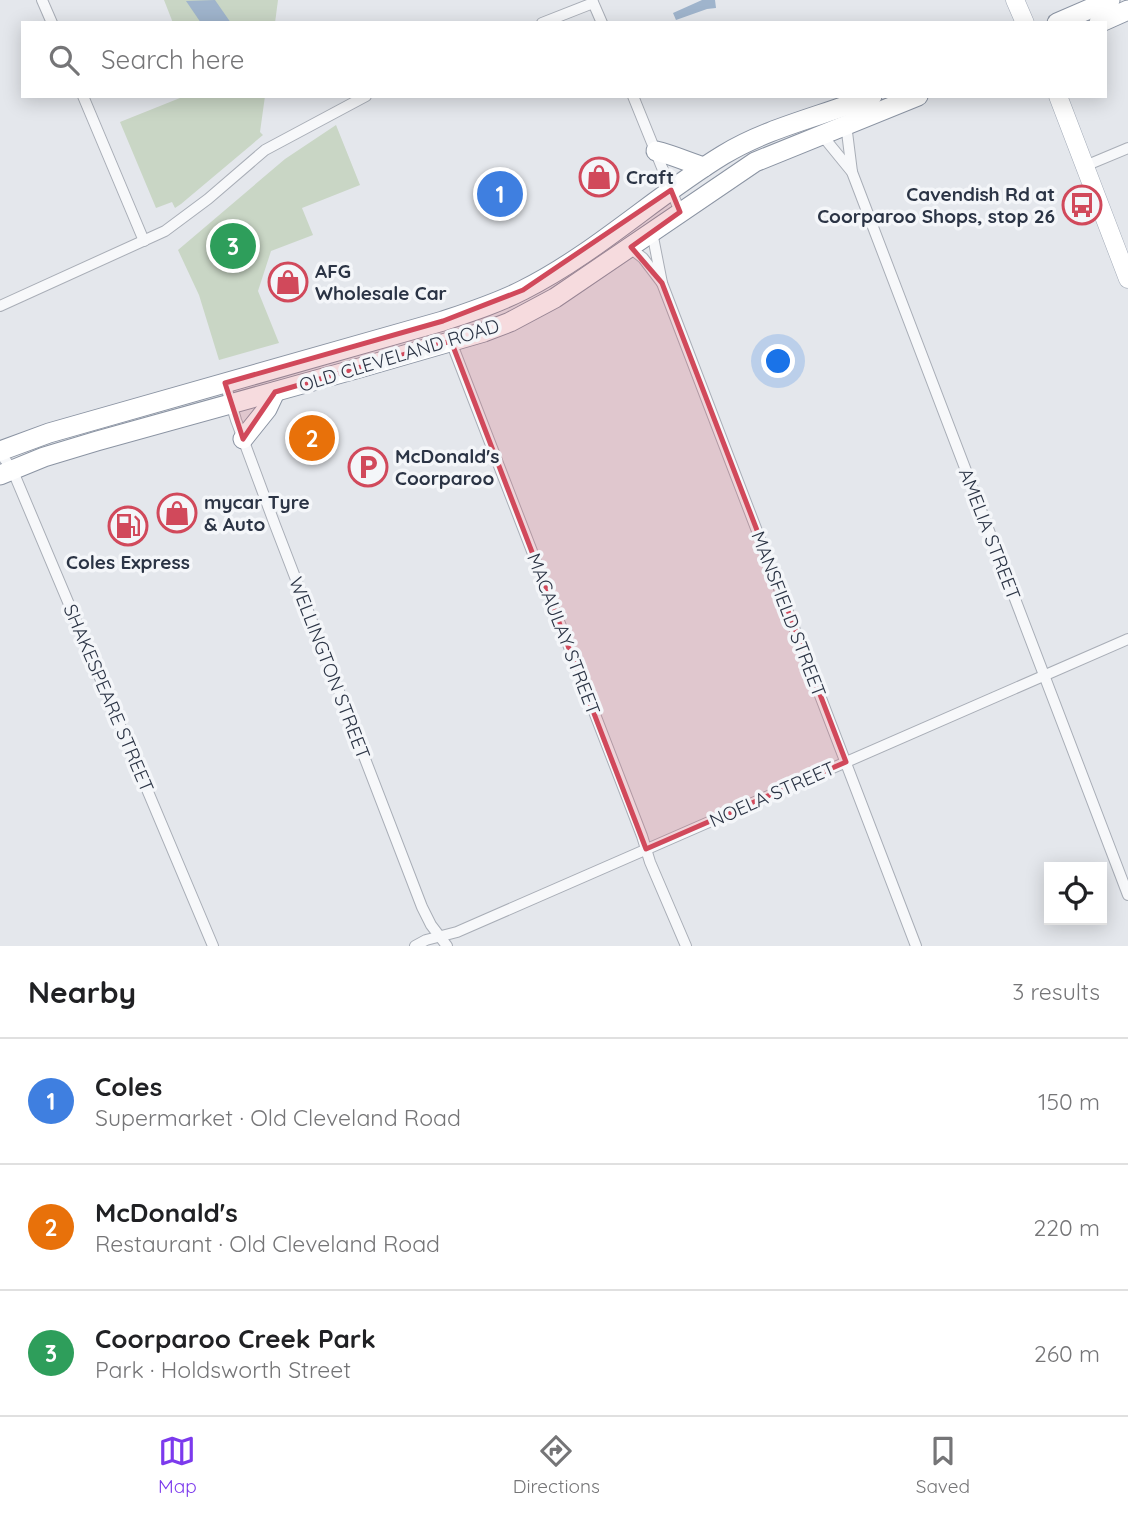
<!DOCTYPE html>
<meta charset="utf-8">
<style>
body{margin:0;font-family:Quicksand,sans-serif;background:#f6f6f6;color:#202124}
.controls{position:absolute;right:21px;bottom:21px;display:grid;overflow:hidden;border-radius:0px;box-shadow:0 4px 18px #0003}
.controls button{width:63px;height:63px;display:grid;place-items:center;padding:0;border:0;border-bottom:2px solid #e0e0e0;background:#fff;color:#202124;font:35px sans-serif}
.you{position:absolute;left:779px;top:362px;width:24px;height:24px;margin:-18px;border:5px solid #fff;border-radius:50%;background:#1a73e8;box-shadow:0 0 0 10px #1a73e833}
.badge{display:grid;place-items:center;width:46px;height:46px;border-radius:50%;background:#7c3aed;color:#fff;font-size:23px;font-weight:700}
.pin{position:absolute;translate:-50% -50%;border:4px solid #fff;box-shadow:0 2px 7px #0006}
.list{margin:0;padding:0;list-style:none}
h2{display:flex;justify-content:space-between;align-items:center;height:91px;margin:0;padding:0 28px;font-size:30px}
h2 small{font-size:23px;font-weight:400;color:#757577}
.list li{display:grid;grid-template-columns:46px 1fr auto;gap:21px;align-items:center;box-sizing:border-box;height:126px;padding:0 28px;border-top:2px solid #e0e0e0}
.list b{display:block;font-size:26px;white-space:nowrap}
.list p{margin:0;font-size:23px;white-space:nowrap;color:#757577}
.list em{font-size:23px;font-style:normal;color:#757577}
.icon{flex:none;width:38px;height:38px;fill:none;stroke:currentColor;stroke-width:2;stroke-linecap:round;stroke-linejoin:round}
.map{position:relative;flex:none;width:1128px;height:946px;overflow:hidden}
.search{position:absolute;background:#fff;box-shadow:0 4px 18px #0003;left:21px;right:21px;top:21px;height:77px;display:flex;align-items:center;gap:18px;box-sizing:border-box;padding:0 24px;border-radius:0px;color:#757577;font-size:26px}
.sheet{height:469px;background:#fff}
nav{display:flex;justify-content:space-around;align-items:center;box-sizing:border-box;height:98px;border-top:2px solid #e0e0e0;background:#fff;font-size:19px;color:#757577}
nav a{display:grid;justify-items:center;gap:4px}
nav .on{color:#7c3aed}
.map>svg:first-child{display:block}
</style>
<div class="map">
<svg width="1128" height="946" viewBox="0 0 1128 946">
<rect width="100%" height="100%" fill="#e4e7ec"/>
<!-- green -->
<g fill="#c9d6c5">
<polygon points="164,0 278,0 275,23 173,23"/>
<polygon points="185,96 265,96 260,132 263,135 181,204 175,208 172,202 156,208 120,122"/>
<polygon points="336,125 360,185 302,208 313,235 271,251 258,291 279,343 219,360 199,295 178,250 285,159"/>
</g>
<!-- water -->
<g fill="#9fb4cc">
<polygon points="215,0 231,23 201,23 186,1"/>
<polygon points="702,0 715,0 716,8 707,9 676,20 673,13"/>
</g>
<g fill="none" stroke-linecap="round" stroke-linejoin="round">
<defs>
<g id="minor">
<polyline points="42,0 52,23"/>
<polyline points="592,0 602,23"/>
<polyline points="542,23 593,3"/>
<polyline points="83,96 144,241"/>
<polyline points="633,96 680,212"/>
<polyline points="846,124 852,172"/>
<polyline points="821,134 852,172 1128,895"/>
<polyline points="1085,166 1128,148"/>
<polyline points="652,232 662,283 916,946"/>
<polyline points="630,248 643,258 662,283"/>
<polyline points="0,306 165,231 208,199 265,150 366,96"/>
<polyline points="450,339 642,836 650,862 686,946"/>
<polyline points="225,383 236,420 275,525 422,907 431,925 447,946"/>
<polyline points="0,453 12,469 213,946"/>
<polyline points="415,946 426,940 457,932 1128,639"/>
</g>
<g id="primary">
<polyline points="1015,0 1025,23"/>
<polyline points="1058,96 1128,279"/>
</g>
<g id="trunk">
<polyline points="1057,23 1110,0"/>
<polyline points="1099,23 1128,10"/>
<path d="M656 151C673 155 688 162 704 167"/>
<polyline points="243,439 267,409 275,392"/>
<path d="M0 451 49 433 443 321C470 312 498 303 523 290 595 254 654 197 723 155 769 127 823 116 872 96"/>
<polyline points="0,475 44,457 97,441 363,367 484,332 510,322 555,298 755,162 918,96"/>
</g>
</defs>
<!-- minor casing -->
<use href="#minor" stroke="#a9aeb7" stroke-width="12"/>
<!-- primary casing -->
<use href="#primary" stroke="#a3abb8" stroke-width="19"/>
<!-- trunk casing -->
<use href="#trunk" stroke="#8b94a3" stroke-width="21"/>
<!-- minor -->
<use href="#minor" stroke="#f7f8fa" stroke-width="10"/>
<!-- primary -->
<use href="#primary" stroke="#fff" stroke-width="18"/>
<!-- trunk -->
<use href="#trunk" stroke="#fff" stroke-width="19"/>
</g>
<!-- marked area -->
<path fill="#d1495b" fill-opacity="0.2" stroke="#d1495b" stroke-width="5" stroke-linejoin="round" d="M671 190 680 212 631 247 662 283 846 762 646 849 451 341 275 392 243 439 225 383 443 321 523 290Z"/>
<!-- icons -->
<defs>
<symbol id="shop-ring" viewBox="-11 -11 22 22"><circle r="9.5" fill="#f4f6f9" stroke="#d1495b" stroke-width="1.5"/><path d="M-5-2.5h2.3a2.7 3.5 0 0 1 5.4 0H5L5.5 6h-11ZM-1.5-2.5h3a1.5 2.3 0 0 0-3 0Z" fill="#d1495b"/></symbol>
<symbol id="bus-ring" viewBox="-11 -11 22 22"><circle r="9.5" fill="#f4f6f9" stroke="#d1495b" stroke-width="1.5"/><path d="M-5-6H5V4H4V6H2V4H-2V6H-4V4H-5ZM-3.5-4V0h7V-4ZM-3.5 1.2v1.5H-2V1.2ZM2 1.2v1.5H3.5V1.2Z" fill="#d1495b"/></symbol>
<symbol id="parking-ring" viewBox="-11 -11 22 22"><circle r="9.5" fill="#f4f6f9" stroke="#d1495b" stroke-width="1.5"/><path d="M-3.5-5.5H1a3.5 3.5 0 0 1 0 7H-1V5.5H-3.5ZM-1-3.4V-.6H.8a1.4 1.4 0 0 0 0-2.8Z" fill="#d1495b"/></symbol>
<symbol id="fuel-ring" viewBox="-11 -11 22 22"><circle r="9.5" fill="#f4f6f9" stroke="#d1495b" stroke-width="1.5"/><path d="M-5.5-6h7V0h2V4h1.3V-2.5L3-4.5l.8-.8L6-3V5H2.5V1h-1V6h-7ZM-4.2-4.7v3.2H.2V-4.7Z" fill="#d1495b"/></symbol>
</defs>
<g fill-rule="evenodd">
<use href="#shop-ring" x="577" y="155" width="44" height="44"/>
<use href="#bus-ring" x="1060" y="183" width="44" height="44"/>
<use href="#shop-ring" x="266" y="260" width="44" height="44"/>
<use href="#parking-ring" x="346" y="445" width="44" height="44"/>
<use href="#shop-ring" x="155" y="491" width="44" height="44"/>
<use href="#fuel-ring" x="106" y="504" width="44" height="44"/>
</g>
<g text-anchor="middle" stroke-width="7" stroke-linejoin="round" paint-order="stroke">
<!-- poi labels -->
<g font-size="19" font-weight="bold" fill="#2b3445" stroke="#f4f6f9" text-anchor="start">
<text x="626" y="184">Craft</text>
<text x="1055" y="201" text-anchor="end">Cavendish Rd at<tspan x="1055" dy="22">Coorparoo Shops, stop 26</tspan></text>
<text x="315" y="278">AFG<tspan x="315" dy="22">Wholesale Car</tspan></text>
<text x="395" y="463">McDonald's<tspan x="395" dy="22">Coorparoo</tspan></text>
<text x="204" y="509">mycar Tyre<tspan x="204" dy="22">&amp; Auto</tspan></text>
<text x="128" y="569" text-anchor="middle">Coles Express</text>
</g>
<!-- street labels -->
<g font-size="19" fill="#2b3445" stroke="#f4f6f9">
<text transform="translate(399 355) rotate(-17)" y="7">OLD CLEVELAND ROAD</text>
<text transform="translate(990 534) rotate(69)" y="7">AMELIA STREET</text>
<text transform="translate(789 614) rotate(69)" y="7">MANSFIELD STREET</text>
<text transform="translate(564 634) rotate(69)" y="7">MACAULAY STREET</text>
<text transform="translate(330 668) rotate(69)" y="7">WELLINGTON STREET</text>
<text transform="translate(109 698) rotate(67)" y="7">SHAKESPEARE STREET</text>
<text transform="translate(772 794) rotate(-24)" y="7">NOELA STREET</text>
</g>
</g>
</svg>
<div class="controls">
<button><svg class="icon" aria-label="locate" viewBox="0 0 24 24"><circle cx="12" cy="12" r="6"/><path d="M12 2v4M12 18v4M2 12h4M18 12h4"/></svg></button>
</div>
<div class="you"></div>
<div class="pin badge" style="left:500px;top:194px;background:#3f7fe0">1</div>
<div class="pin badge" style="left:312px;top:438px;background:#e8710a">2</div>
<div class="pin badge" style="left:233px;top:246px;background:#2e9e5b">3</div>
<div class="search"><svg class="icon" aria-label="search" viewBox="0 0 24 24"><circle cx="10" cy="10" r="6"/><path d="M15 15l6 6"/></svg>Search here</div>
</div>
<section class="sheet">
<h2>Nearby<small>3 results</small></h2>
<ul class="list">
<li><span class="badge" style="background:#3f7fe0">1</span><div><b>Coles</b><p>Supermarket · Old Cleveland Road</p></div><em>150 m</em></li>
<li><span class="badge" style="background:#e8710a">2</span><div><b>McDonald's</b><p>Restaurant · Old Cleveland Road</p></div><em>220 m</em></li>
<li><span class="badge" style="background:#2e9e5b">3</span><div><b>Coorparoo Creek Park</b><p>Park · Holdsworth Street</p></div><em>260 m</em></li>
</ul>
</section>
<nav>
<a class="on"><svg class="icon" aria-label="map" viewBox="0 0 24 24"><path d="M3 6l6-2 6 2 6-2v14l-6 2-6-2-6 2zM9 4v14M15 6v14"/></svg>Map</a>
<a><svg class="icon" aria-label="directions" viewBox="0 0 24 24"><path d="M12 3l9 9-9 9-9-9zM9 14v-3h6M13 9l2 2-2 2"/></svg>Directions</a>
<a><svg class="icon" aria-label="saved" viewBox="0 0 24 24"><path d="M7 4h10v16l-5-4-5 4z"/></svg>Saved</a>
</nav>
